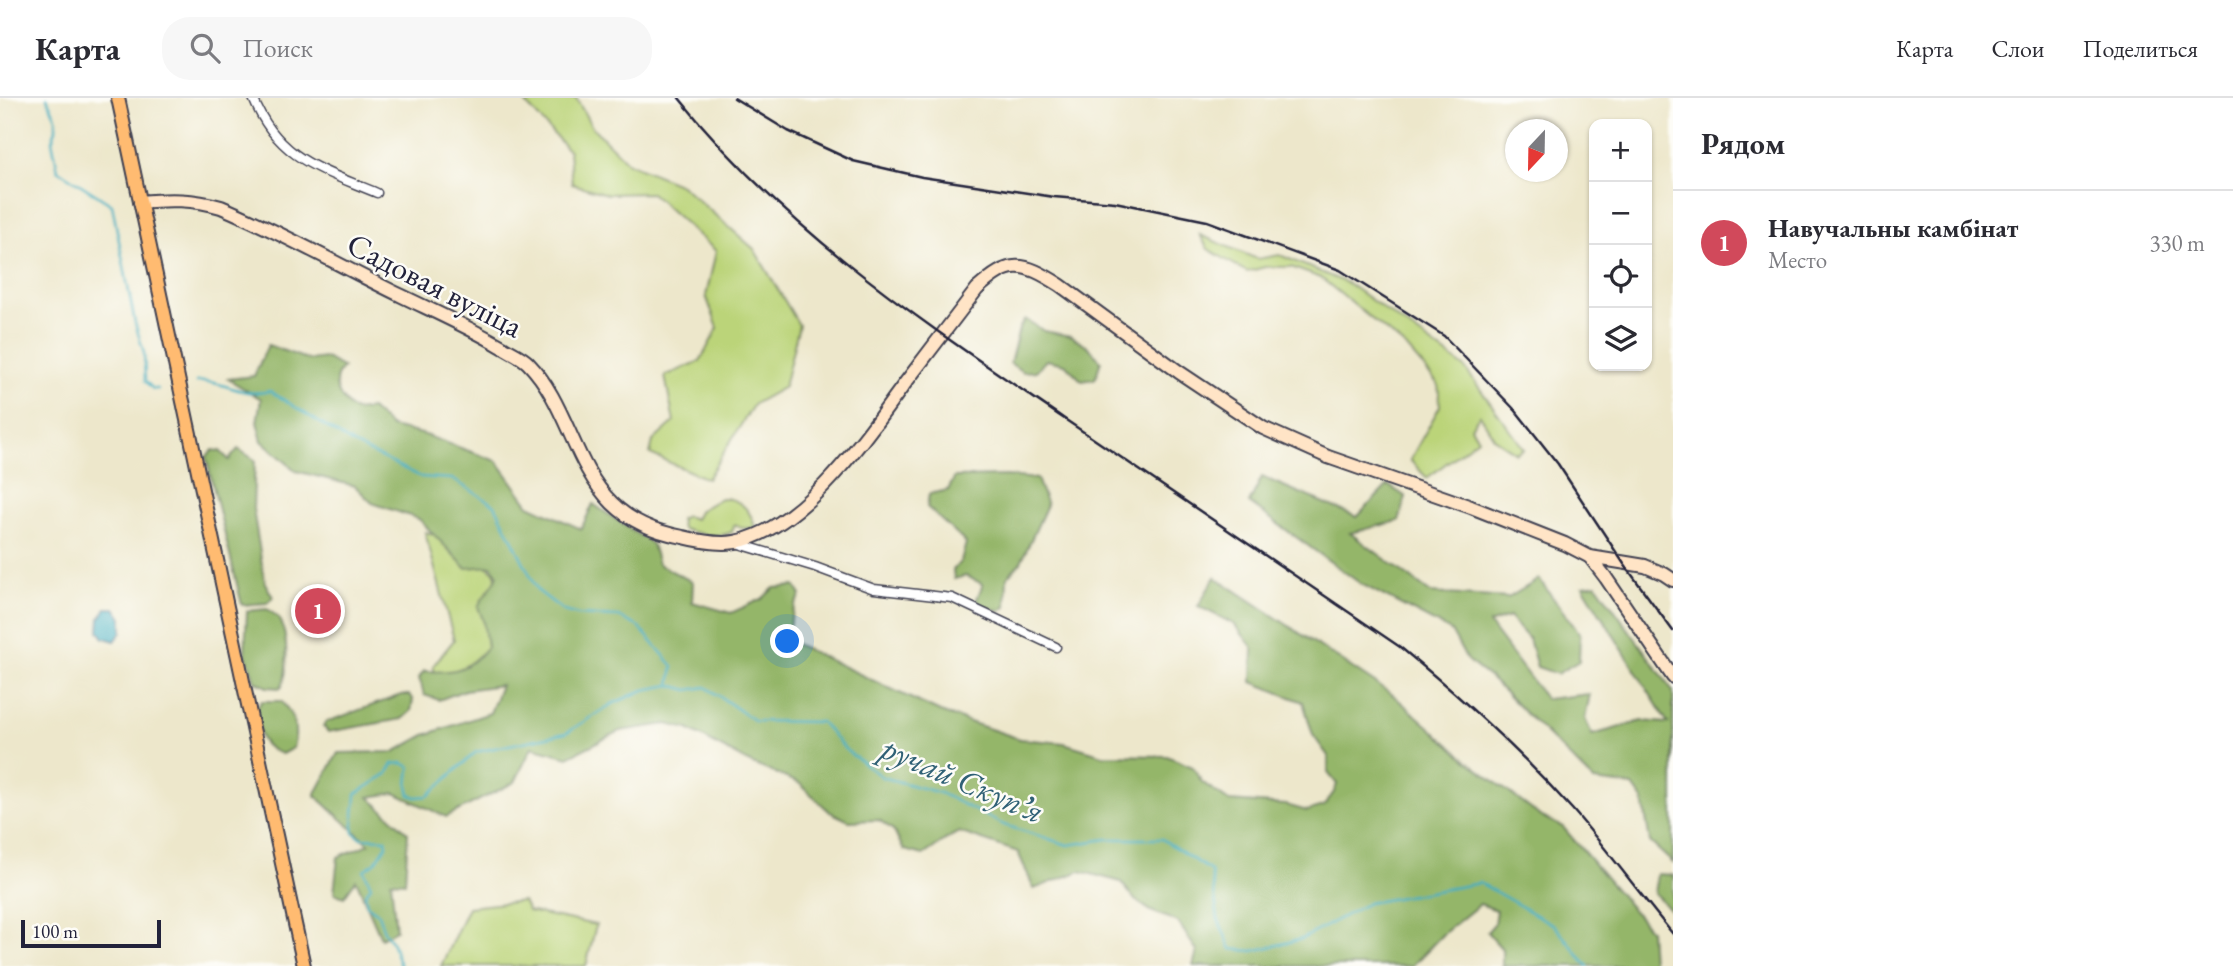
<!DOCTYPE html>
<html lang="ru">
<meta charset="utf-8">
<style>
body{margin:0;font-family:"EB Garamond",serif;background:#f7f7f7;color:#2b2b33}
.controls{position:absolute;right:21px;top:21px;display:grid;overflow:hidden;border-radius:14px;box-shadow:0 2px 5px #0004}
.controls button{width:63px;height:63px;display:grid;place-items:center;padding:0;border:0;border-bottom:2px solid #e1e1e2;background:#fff;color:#2b2b33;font:35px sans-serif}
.compass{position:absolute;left:1505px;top:21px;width:63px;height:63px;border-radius:50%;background:#fff;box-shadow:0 2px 5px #0004;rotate:202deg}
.scale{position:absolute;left:21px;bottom:18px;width:140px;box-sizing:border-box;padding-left:7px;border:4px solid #22223b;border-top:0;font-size:19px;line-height:24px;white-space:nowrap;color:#22223b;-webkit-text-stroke:5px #fdfcf7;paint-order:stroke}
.you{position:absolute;left:788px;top:544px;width:24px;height:24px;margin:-18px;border:5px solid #fff;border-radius:50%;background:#1a73e8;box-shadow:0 0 0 10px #1a73e833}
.badge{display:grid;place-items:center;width:46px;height:46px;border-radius:50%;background:#d1495b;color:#fff;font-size:23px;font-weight:700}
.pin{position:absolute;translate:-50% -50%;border:4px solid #fff;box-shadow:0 2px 7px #0006}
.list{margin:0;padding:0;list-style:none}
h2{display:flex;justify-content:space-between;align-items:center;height:91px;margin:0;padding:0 28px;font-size:30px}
h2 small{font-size:23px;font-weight:400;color:#7c7c81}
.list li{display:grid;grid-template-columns:46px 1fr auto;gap:21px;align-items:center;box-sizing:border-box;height:105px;padding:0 28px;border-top:2px solid #e1e1e2}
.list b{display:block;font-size:26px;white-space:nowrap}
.list p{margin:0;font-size:23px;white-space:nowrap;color:#7c7c81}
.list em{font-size:23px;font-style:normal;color:#7c7c81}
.icon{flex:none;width:38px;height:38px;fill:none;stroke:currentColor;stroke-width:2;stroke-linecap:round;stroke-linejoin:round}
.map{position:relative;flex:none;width:1673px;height:868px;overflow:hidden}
header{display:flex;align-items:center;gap:42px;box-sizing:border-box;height:98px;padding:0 35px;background:#fff;border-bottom:2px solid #e1e1e2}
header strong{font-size:33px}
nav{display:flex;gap:38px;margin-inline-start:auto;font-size:24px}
.search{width:490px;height:63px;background:#f7f7f7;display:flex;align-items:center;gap:18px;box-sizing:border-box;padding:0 24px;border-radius:28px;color:#7c7c81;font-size:26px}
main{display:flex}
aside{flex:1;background:#fff}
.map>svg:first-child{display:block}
</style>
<header>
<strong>Карта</strong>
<div class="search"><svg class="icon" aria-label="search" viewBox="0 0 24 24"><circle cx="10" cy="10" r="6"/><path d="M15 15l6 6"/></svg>Поиск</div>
<nav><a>Карта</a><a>Слои</a><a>Поделиться</a></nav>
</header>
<main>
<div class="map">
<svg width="1673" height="868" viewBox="0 0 1673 868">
<rect width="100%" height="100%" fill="#fdfcf7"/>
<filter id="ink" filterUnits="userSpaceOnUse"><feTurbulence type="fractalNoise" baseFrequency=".0143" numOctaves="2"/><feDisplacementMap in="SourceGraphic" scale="14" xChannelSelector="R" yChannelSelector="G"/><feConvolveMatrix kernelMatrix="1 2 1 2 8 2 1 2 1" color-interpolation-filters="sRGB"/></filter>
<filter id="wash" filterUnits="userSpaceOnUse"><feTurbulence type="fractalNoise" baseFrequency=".00686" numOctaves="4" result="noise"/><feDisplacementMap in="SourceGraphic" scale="28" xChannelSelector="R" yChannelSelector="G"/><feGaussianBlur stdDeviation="1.57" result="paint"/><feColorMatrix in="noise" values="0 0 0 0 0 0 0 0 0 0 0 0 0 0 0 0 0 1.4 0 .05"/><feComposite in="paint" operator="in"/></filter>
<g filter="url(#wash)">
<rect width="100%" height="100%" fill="#ede7cb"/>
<!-- green -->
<g fill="#bbd479" stroke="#6e7b5a" stroke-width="2">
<polygon points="521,0 576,0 592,29 628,65 681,87 754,151 799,227 784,289 754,306 707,381 650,356 653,343 674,324 665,278 700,263 718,230 706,198 716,153 651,95 607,96 572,86 569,53"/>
<polygon points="1200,137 1257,161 1280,157 1349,186 1464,269 1524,351 1516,355 1495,341 1480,317 1471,329 1478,341 1427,380 1410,362 1440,308 1438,286 1406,249 1321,180 1291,169 1265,169 1247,174 1208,151"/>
<path d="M721 400C740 400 751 412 755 430H741L735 426 732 434C717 441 698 435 682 431L680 421 686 418 695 421 700 412Z"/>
<path d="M425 434C451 439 475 458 495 475L507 548 440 590 433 568 454 542Z"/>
<polygon points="523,803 528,813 596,827 586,868 441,868 468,809"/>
</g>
<!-- forest -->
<g fill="#94b669" stroke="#5b6c52" stroke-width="2">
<polygon points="1025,221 1044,233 1071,238 1088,248 1101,263 1095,281 1082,283 1065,266 1046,262 1036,273 1023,274 1010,265 1019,231"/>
<path d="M268 247 309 262 326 260 343 270C327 284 342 304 355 313L371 311 391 329 422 336 497 363 529 407 581 431 593 406 652 446 658 466 693 484 692 504 731 515 762 501 774 490 795 488 801 497 795 508 785 541 940 614 1020 641 1064 645 1103 657 1167 658 1193 669 1202 684 1229 703 1286 707 1307 713 1324 708 1334 694 1337 686 1328 675V658L1313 637 1303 604 1252 584 1253 550 1234 526 1198 508 1215 479 1393 597 1469 664 1540 718 1563 729 1650 832 1652 865 1654 868H1502V851L1487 834 1494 826 1496 812 1480 806 1443 836 1412 868H1193L1197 853 1178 824 1151 813 1135 802 1121 784 1080 773 1034 791 1018 754 959 734C946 740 936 749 923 757L904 752 893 732 879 722 849 723 830 714 799 685 750 665 688 631 667 626 620 633 568 659 532 649 515 684 446 719 395 695 369 699 408 735 405 784 391 783 396 832 381 840 356 782 344 799 334 795 338 759 369 746 315 697 338 655 394 654 425 637 490 615 501 587 465 592 439 602 424 597 419 580 424 573C454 575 467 573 487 549L483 522 478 509C483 496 493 490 498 477L491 468 466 470 419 421 372 405 355 388 296 373 262 343 257 324 261 301 228 281 254 278Z"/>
<polygon points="238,351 255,362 253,411 265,485 273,499 267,505 242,507 206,359 213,352 220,353 229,362"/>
<polygon points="1007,378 1037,381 1047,407 1021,464 1007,479 1006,509 1000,513 980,507 976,503 983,486 966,478 954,481 953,472 961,463 966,445 927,409 929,396 948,392 955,379"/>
<polygon points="1262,379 1357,419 1388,387 1406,399 1399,423 1350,435 1431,495 1508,500 1539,481 1580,536 1579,563 1557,576 1537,569 1529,541 1509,519 1489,526 1546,601 1590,596 1585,621 1592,637 1642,623 1668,625 1583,488 1596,486 1673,593 1673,765 1650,744 1643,702 1633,688 1594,683 1490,580 1467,562 1451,533 1361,486 1249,405"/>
<path d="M267 511C271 514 278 518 280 522 288 538 289 575 281 590L267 589 255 583 245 554 247 513Z"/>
<polygon points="401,597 409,597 413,602 411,613 402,621 328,634 323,628 326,624"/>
<path d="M262 603H281C295 618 298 631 293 650L282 656C257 648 260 635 256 611Z"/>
<polygon points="1657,776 1673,777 1673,815 1654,795"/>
</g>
<!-- water -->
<polygon fill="#41adbf" stroke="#32687d" stroke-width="2" points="106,510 115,510 122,520 122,534 115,543 104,540 99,533 100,520"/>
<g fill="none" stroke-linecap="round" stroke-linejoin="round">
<!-- stream -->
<g stroke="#41adbf" stroke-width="2.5">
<polyline points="47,0 56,20 56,31 52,43 58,72 112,107 135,225 144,255 145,283 153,291 158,291"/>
<path d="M196 284C223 281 239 300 270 293L353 346 421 379 452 381 495 407 538 493 564 513 578 517 619 519 639 529 673 568 670 587"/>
<path d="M400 868 393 846 383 831 378 815 367 807 365 796 371 788 364 772 375 765 387 747 386 741 361 740 354 735C351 722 356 709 356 696L387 676 393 666 403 665 410 669 408 687 410 697 416 699 428 698 476 654 566 635 612 606 644 592 670 587 688 592 706 589 755 623 821 624 847 653 882 679 940 695 1004 727 1068 747 1107 741H1162L1211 773 1218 821 1231 851 1253 853 1302 841 1368 805 1480 785 1554 827 1588 868"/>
</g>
</g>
</g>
<g filter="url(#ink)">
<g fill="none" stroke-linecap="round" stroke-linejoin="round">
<defs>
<g id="street">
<path d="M253 0C278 61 320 71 377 95"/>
<polyline points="736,445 815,469 874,491 952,500 1056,549"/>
</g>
<g id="secondary">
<path d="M140 104C169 101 193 101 221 109 283 135 342 169 402 198 435 214 469 229 501 248 510 254 521 258 528 265 567 305 573 366 612 405 632 425 656 434 683 439 699 443 718 447 735 444 804 431 867 337 906 284 930 253 953 222 977 191 1010 161 1022 163 1060 187L1179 274 1263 330 1328 359 1471 409 1565 446 1590 459 1645 468 1664 476 1673 482"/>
<polyline points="1590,459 1606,480 1673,579"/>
</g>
<polyline id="primary" points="118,0 304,868"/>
</defs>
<!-- street casing -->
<use href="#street" stroke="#404051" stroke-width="11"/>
<!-- secondary casing -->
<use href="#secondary" stroke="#404051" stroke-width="16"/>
<!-- primary casing -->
<use href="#primary" stroke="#404051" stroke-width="16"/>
<!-- street -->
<use href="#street" stroke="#fff" stroke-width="8"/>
<!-- secondary -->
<use href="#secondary" stroke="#ffe4c6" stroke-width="12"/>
<!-- primary -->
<use href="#primary" stroke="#ffbb71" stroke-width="12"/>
<!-- rail -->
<g stroke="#22223b" stroke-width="2.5">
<path d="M679 0C787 135 923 224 1063 320 1176 396 1288 473 1400 549 1461 599 1519 652 1572 711 1607 751 1639 795 1673 836"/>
<polyline points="734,0 788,33 853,63 922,79 1054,99 1115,104 1207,123 1340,172 1444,238 1516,313 1558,366 1624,466 1673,533"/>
</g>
</g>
</g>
<g text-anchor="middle" stroke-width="5" stroke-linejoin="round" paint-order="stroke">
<!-- street labels -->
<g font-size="32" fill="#22223b" stroke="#fdfcf7">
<text transform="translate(435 187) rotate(27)" y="11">Садовая вуліца</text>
</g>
<!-- water labels -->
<g font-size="33" font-style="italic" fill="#306176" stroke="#fdfcf7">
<text transform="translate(963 681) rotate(23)" y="12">ручай Скупʼя</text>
</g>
</g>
</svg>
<div class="controls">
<button>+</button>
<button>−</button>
<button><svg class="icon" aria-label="locate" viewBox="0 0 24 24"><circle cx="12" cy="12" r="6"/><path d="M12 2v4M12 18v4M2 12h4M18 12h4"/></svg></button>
<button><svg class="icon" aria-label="layers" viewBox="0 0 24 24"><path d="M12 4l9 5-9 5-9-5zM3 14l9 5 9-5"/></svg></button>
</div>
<svg class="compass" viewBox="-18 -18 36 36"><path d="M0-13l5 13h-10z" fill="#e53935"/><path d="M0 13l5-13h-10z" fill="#7c7c81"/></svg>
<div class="scale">100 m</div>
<div class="you"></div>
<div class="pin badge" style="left:318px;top:513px">1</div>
</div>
<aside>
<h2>Рядом<small></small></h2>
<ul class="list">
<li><span class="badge">1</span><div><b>Навучальны камбінат</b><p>Место</p></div><em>330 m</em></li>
</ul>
</aside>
</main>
